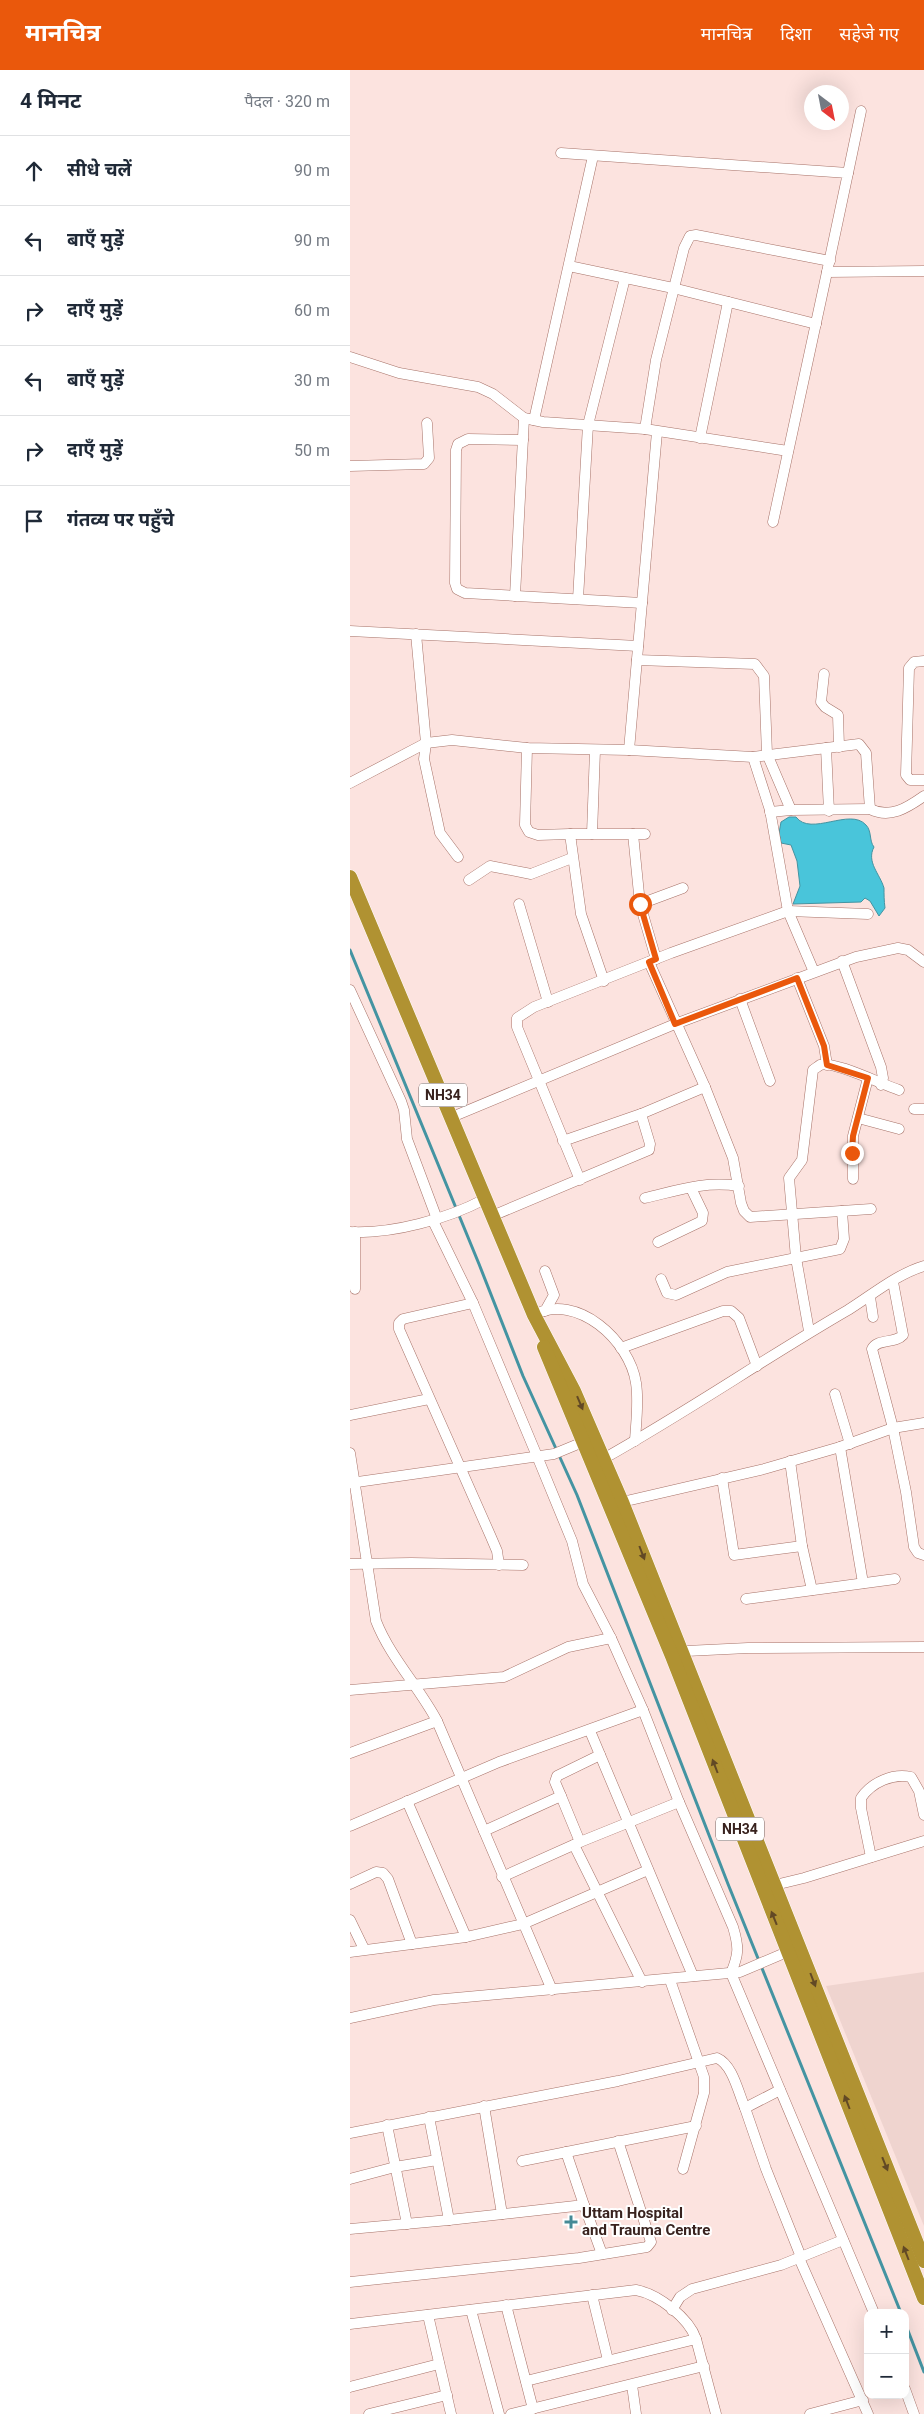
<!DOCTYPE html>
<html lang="hi">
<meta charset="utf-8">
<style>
body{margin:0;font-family:Roboto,"Noto Sans Devanagari",sans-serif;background:#f2f2f3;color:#1f2937}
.controls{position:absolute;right:15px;bottom:15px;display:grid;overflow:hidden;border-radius:10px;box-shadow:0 5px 20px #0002}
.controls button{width:45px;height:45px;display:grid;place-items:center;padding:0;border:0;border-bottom:1px solid #e0e1e3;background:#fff;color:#1f2937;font:25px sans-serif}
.compass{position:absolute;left:454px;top:15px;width:45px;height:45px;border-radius:50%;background:#fff;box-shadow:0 5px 20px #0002;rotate:148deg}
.stop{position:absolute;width:15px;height:15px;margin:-11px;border:4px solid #ea580c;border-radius:50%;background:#fff}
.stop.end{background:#ea580c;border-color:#fff;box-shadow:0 1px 5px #0008}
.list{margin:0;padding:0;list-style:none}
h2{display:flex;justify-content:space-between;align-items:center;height:65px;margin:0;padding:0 20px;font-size:21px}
h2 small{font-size:16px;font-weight:400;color:#747a83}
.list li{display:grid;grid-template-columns:32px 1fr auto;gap:15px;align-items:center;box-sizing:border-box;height:70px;padding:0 20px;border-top:1px solid #e0e1e3}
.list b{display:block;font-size:19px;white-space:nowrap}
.list em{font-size:16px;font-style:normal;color:#747a83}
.icon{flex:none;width:28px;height:28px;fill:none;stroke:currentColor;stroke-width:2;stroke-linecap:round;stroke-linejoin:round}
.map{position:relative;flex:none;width:574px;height:2344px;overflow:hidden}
header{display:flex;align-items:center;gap:30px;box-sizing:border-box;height:70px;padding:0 25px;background:#ea580c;color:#fff}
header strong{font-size:24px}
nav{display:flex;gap:28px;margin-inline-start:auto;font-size:18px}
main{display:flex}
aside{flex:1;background:#fff}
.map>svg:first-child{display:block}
</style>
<header>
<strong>मानचित्र</strong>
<nav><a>मानचित्र</a><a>दिशा</a><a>सहेजे गए</a></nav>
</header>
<main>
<aside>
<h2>4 मिनट<small>पैदल · 320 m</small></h2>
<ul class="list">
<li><svg class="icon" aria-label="ahead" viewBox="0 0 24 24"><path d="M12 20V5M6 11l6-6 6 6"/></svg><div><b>सीधे चलें</b></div><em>90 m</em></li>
<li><svg class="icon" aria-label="left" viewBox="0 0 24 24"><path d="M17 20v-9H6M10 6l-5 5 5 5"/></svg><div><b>बाएँ मुड़ें</b></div><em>90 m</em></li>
<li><svg class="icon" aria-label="right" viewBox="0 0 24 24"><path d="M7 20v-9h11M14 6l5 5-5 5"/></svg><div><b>दाएँ मुड़ें</b></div><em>60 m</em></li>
<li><svg class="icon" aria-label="left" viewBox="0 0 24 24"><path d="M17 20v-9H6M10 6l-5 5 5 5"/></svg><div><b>बाएँ मुड़ें</b></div><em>30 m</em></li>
<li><svg class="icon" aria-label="right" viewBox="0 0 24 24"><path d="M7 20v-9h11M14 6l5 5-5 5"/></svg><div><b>दाएँ मुड़ें</b></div><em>50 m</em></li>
<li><svg class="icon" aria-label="arrive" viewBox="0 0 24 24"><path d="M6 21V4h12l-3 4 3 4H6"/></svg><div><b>गंतव्य पर पहुँचे</b></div></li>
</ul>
</aside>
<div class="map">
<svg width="574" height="2344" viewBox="0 0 574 2344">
<rect width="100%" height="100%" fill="#fce3df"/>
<!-- built -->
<polygon fill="#efd4cf" points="574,1902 574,2156 476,1916"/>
<!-- water -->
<path fill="#49c5da" stroke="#4494a2" d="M439 747H446C461 767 500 737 516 755 522 761 519 771 524 777 516 792 530 804 534 818 534 823 534 831 535 838L529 846 520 831 515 828 511 832 443 834 450 816 447 791 441 775 431 773 429 763 431 752Z"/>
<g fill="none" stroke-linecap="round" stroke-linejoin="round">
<!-- stream -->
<g stroke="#4494a2" stroke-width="3">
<polyline points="0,880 129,1194 173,1306 227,1425 378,1814 551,2243"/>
<polyline points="555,2253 574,2302"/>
</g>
<defs>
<g id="minor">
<polyline points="211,83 498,103 477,202"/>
<polyline points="498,103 511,41"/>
<polyline points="219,196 323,218 466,254"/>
<polyline points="0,287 49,303 128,317 143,324 174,348 193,352 295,359 438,381"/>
<polyline points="184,350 243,86"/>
<polyline points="295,359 306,290 334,178 340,166 346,165 480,191"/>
<polyline points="350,368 378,232"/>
<polyline points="173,370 118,369 108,374 106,380 105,513 107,519 115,523 292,533"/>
<polyline points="0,396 74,394 79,388 77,353"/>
<polyline points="423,452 477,202 574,201"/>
<polyline points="165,526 174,348"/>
<polyline points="228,529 238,355 275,208"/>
<polyline points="0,561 288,576"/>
<polyline points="66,564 76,673 74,689 90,763 108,787"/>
<polyline points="287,590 405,594 414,606 417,684 441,740"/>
<polyline points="574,591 564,592 559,598 556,705 560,710 574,710"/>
<polyline points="474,604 471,632 475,637 488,645 489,677"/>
<polyline points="177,678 175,755 179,762 188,765 220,764 231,844 254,911"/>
<polyline points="476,678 479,741"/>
<polyline points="279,680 307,362"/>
<polyline points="403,687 420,740 438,841 464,902"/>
<polyline points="0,713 76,673 102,670 177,678 279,680 403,687 509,674 516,683 520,739"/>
<path d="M420 742 441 740 520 739C540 749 557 738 574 726"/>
<polyline points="220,764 295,764"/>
<polyline points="242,764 245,680"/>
<polyline points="283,764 290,834 306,889"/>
<polyline points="119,810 140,796 181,804 222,788"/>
<polyline points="169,834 198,932"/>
<polyline points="290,834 333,818"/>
<polyline points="492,891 531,997 533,1008 531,1015"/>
<polyline points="299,892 355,1017 383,1088 391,1133 394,1141 400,1147 521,1139"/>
<polyline points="447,908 474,976 477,995"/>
<polyline points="0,920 51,1031 54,1040 57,1069 87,1149"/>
<polyline points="390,929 420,1011"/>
<polyline points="564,1039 574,1039"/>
<polyline points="102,1047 325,954 506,887 548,878 558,880 574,892"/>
<polyline points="508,1048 549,1059"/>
<polyline points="213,1071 291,1044 355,1017"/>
<polyline points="503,1109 503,1066 518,1008"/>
<polyline points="230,1110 167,957 167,948 184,937 321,883 438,841 518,844"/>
<path d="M295 1128C329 1120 354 1111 389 1116"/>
<polyline points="142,1146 299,1080 300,1074 291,1044"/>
<path d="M83 1151 123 1233 187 1386 222 1471 233 1514 261 1568 293 1640 329 1732 383 1857C389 1877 389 1884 381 1903L524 2243"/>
<path d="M0 1162C43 1164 97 1149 135 1129"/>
<polyline points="5,1162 5,1219"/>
<polyline points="308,1172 352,1151 353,1143 341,1118"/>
<polyline points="311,1209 317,1223 326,1225 377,1202 490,1179 494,1169 492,1141"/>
<path d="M543 1212 553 1265C545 1274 528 1268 522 1279L543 1358 556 1422 564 1477 568 1483 574 1485"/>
<polyline points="520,1227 523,1247"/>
<polyline points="123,1233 53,1249 49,1253 49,1259 141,1467 147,1481 149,1495"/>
<polyline points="195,1241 204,1225 195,1201"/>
<path d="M184 1245C227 1222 280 1271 286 1313 289 1332 286 1352 285 1371"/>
<path d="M459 1261 446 1188 439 1108 452 1090 463 1000C464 999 469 996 470 995 483 990 533 1015 549 1020"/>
<polyline points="271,1278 373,1241 381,1241 389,1248 407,1296"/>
<polyline points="485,1324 500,1374"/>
<polyline points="0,1345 79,1329"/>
<polyline points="490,1377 513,1513"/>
<path d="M0 1383 26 1551C40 1587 69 1617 87 1651L202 1920"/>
<path d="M253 1389C337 1342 415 1288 498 1240 522 1225 547 1204 574 1196"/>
<polyline points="440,1391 452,1476 462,1520"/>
<polyline points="372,1408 384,1485 452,1476"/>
<polyline points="0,1413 204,1384 233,1372"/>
<polyline points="272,1432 414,1399 490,1377 543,1358 574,1353"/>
<polyline points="0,1494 61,1493 173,1495"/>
<polyline points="396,1529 545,1509"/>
<polyline points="331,1583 336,1581 398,1578 574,1577"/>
<polyline points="0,1620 154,1607 218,1577 261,1568"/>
<polyline points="240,1661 343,1906"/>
<polyline points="0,1683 87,1651"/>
<polyline points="211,1726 205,1712 207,1706 250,1685"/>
<polyline points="57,1731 116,1867"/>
<polyline points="0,1756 149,1692 293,1640"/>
<polyline points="134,1761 211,1726 230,1772"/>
<polyline points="224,1775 292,1912"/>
<path d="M521 1787 511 1738V1728C522 1712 543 1703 561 1707L569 1721 574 1745"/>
<polyline points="152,1807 230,1772 329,1732"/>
<polyline points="0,1814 26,1802 33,1803 38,1809 62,1874"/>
<polyline points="425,1815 454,1808 574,1771"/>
<polyline points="0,1850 14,1879"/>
<polyline points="0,1882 116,1867 173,1854 298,1800"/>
<polyline points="320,1910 354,2007 354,2023 333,2099"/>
<polyline points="0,1948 84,1930 390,1902 444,1879"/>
<polyline points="430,2020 395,2038 416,2099 451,2187"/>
<polyline points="134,2036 152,2144"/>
<polyline points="79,2047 99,2150"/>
<polyline points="37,2055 57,2154"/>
<path d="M0 2063 268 2011 367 1988C383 1995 388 2022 395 2038"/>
<polyline points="172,2091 346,2056"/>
<polyline points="0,2109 45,2097 87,2090"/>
<polyline points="234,2135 252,2184"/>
<polyline points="0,2159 99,2150 234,2135 216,2082"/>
<polyline points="449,2188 518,2344"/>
<polyline points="0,2212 229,2188 297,2177 301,2172 300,2169 268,2071"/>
<polyline points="242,2225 258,2290"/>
<polyline points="156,2235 183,2339"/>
<polyline points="121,2240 149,2344"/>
<polyline points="322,2240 330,2227 342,2219 431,2195 493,2170"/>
<polyline points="78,2245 101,2344"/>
<path d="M0 2254 286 2220C308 2224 339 2248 346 2269"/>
<polyline points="176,2311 346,2269 366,2344"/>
<polyline points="282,2315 286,2344"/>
<polyline points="0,2317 89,2294"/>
<polyline points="555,2319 564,2344"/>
<polyline points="19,2344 97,2325"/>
<polyline points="161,2344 354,2296"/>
<polyline points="460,2344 513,2330"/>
</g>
<g id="highway">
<polyline points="0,807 184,1245 224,1321 272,1432 574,2191"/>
<polyline points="194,1277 322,1586 574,2228"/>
</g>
</defs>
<!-- minor casing -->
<use href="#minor" stroke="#a77268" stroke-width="11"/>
<!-- highway casing -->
<use href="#highway" stroke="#fff" stroke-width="15"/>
<!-- minor -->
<use href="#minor" stroke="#fff" stroke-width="10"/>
<!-- highway -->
<use href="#highway" stroke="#b09232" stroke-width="14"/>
</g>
<!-- one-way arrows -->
<defs><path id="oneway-solid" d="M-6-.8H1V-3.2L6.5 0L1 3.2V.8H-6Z" transform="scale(1.25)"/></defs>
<g fill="#624925">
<use href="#oneway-solid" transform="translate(230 1333) rotate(67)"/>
<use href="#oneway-solid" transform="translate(292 1483) rotate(69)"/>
<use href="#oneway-solid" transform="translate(365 1696) rotate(-111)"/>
<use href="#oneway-solid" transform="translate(424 1848) rotate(-112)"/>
<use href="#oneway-solid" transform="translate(463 1910) rotate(69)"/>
<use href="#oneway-solid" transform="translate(497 2032) rotate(-111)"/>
<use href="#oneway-solid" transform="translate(535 2094) rotate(68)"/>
<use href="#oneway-solid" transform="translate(556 2183) rotate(-111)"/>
</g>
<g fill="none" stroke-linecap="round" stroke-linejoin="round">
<!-- route -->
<polyline stroke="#ea580c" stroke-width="6" points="290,834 306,889 299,892 325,954 447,908 474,976 477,995 518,1008 503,1066 502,1083"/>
</g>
<!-- markers -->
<path fill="#458a96" stroke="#fff" stroke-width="2" d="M218.5 2144.5h5v5h5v5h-5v5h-5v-5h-5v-5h5z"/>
<g text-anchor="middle" stroke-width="4" stroke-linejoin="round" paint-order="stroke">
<!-- shield labels -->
<g fill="#fff" stroke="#746462" stroke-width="1">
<rect x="69" y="1013.5" width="48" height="23" rx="4"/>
<rect x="366" y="1747.5" width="48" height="23" rx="4"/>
</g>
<g font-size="14" font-weight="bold" fill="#38221e">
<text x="93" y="1030">NH34</text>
<text x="390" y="1764">NH34</text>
</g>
<!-- poi labels -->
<g font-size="15" font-weight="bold" fill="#38221e" stroke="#fff" text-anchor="start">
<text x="232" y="2148">Uttam Hospital<tspan x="232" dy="17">and Trauma Centre</tspan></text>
</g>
</g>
</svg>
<div class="controls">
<button>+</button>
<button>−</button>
</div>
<svg class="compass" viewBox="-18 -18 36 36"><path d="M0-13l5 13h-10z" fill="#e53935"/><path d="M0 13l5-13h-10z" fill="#747a83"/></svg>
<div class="stop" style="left:290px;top:834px"></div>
<div class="stop end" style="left:502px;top:1083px"></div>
</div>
</main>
